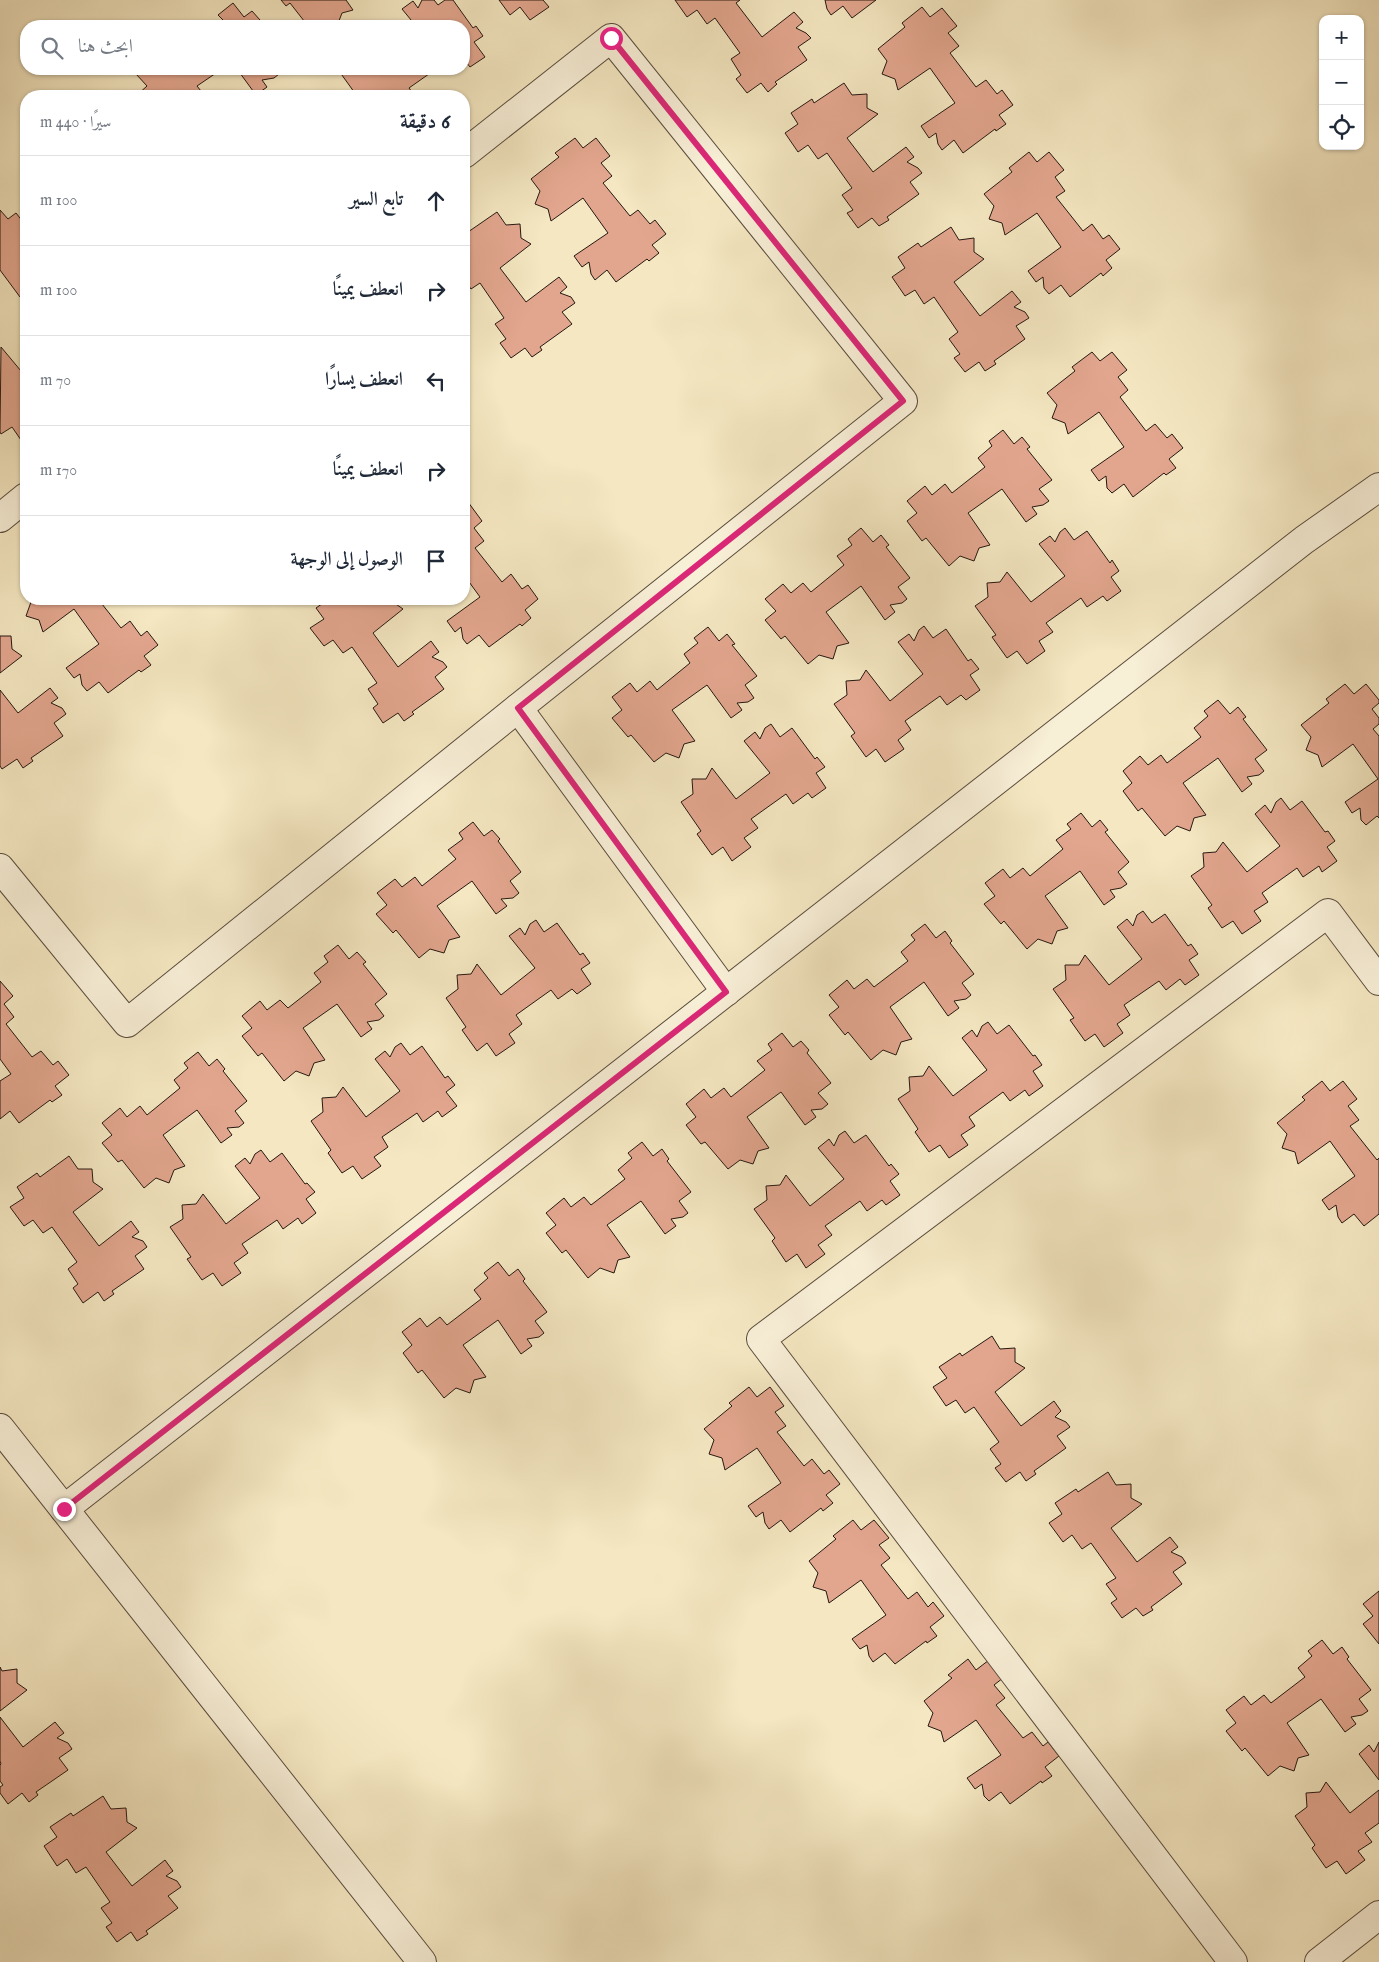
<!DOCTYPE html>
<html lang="ar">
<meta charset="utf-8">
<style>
body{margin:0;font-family:"IM FELL English",Amiri,serif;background:#f2f2f3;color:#1f2937;direction:rtl}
.controls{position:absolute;right:15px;top:15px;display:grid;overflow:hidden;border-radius:10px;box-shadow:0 1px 4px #0004}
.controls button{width:45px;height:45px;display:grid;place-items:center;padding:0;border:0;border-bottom:1px solid #e0e1e3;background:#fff;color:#1f2937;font:25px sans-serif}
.stop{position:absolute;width:15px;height:15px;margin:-11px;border:4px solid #db2777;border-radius:50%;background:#fff}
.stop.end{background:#db2777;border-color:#fff;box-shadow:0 1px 5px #0008}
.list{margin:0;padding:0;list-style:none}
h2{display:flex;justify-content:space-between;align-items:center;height:65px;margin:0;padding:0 20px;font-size:21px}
h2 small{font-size:16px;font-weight:400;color:#747a83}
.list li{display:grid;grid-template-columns:32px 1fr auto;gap:15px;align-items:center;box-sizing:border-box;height:90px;padding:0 20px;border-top:1px solid #e0e1e3}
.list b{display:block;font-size:19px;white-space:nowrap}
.list em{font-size:16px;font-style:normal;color:#747a83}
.icon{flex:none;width:28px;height:28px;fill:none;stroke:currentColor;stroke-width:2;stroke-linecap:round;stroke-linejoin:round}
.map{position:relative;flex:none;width:1379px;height:1962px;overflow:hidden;direction:ltr}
.search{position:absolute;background:#fff;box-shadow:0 1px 4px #0004;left:20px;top:20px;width:450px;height:55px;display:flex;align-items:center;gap:12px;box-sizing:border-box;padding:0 18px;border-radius:20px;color:#747a83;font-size:19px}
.panel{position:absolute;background:#fff;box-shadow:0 1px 4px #0004;left:20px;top:90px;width:450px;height:515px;border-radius:20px;direction:rtl}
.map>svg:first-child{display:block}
</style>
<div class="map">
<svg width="1379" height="1962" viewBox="0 0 1379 1962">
<rect width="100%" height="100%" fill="#f4e7c1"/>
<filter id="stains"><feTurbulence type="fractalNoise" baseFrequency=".004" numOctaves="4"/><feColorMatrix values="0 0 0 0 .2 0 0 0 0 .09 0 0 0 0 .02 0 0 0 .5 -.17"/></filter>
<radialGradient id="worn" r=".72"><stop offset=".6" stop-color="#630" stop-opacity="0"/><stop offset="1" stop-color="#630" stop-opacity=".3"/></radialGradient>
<!-- building -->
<g fill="#e2a68e" stroke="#261811">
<polygon points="281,0 346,0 353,10 342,13 337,26 324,21 318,26 308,26 290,3 286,6"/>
<polygon points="422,0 434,0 438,5 445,0 453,0 473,28 476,26 483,36 474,42 485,57 470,67 466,62 464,63 464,26 416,26 402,9 413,1 418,8"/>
<polygon points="499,0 543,0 549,7 530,20 520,7 510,15"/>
<polygon points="675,0 740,0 736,3 762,37 794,12 803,22 796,28 806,33 811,38 798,47 807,60 775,82 777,84 768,92 761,83 747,93 736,79 741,75 731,59 740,53 715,18 707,24 697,10 687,17"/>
<polygon points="825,0 876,0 852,18 843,6 831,15 827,9"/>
<polygon points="233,3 244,17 252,11 260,20 257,22 261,26 215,26 223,20 218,15"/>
<polygon points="922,7 930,17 942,8 957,26 948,33 959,46 950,53 976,87 986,80 997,94 1002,90 1013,105 999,115 1006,124 996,131 995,129 963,153 954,140 942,150 938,144 936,133 929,138 921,126 955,103 930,68 898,90 895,79 882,74 887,61 878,49 905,27 902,23"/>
<polygon points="143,69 222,69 197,86 205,96 138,96 137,95 147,86 136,74"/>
<polygon points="237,69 275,69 279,74 274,78 262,80 267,87 256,95"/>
<polygon points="342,69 436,69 409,88 415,96 357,96 339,71"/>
<polygon points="844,83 852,95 867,94 867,108 878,114 847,138 873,172 906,147 914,157 907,162 918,168 922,173 910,182 919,194 887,217 889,220 879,226 872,218 858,228 847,213 853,210 842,195 852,188 827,153 818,159 808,145 798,152 785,133 798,124 791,113 812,99 814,103"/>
<polygon points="575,138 583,148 596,138 610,156 601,163 612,176 603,183 630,216 638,210 650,224 655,220 666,234 652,245 659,253 649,261 647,259 616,282 607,270 595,280 591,274 589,262 582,267 574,256 608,233 583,198 551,221 548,209 535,204 540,191 531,179 559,157 555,153"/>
<polygon points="1029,152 1037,162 1049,152 1064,170 1055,177 1065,191 1056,197 1083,231 1092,224 1103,239 1109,235 1120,249 1106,260 1112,268 1103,276 1101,273 1070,297 1061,285 1049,294 1044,288 1043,277 1036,282 1028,271 1061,247 1037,213 1005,235 1002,223 989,219 994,206 984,194 1012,172 1009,168"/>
<polygon points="0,210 8,219 16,213 24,223 22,225 26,230 26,293 20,297 0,270"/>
<polygon points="497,212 506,225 520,224 521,238 531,244 500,268 526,302 559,277 567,287 560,293 571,297 575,303 562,312 572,324 540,347 542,350 532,357 525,348 511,358 500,343 506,339 495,324 504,318 480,283 471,289 464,279 464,229 468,232"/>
<polygon points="951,227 959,240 974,238 974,252 984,259 954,282 980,316 1012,291 1021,302 1014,307 1025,312 1029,318 1016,326 1025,339 994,361 996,364 985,371 979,362 965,372 954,358 960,354 949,339 958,332 934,297 924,304 915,290 905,296 892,277 905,268 898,257 918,243 921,247"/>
<polygon points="1,347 26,377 26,436 21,440 12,427 1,434 0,432"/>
<polygon points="1092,352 1100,361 1112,352 1127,370 1118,377 1128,390 1120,397 1146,431 1155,424 1167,438 1172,434 1183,448 1169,459 1176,468 1166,475 1164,473 1133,497 1124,484 1112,493 1107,488 1106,476 1099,481 1091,470 1124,447 1099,412 1068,434 1065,423 1052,418 1057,405 1047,393 1075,371 1072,367"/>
<polygon points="1003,430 1014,444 1022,437 1030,447 1027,449 1052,480 1039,489 1049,501 1043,505 1032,507 1037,514 1026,522 1002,489 968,513 990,545 979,548 974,561 960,556 949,566 926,538 922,541 907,521 917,513 907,501 925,486 932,495 945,484 952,493 985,467 978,458 992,446 989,441"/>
<polygon points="468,502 482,521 474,528 484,541 475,548 502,582 511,574 522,589 528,585 538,599 525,610 531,618 522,626 520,624 489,647 479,635 467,644 463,639 461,627 455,632 447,621 480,597 464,575 464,506"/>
<polygon points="861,528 873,542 881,535 889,545 886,547 910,578 898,587 907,599 902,603 890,605 895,612 885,620 861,586 826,612 849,643 837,646 833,659 819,655 808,664 785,636 781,639 765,620 776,611 765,599 783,584 791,593 803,583 811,592 844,565 837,556 852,545 848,539"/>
<polygon points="1065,528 1074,540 1087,531 1110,563 1112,560 1119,571 1111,577 1121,591 1107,601 1103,596 1087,607 1081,598 1046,623 1053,632 1039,641 1045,651 1027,664 1017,651 1007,658 992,637 996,635 975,606 988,597 987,583 1000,582 1007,572 1031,602 1065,576 1039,544 1050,536 1055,542 1060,532"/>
<polygon points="29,599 98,599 121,628 130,621 141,636 147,631 158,645 144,656 151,665 141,672 139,670 108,693 99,682 87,691 82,685 80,674 74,678 66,668 99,644 74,609 43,632 39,620 26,616 31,602"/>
<polygon points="329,599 393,599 393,602 403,609 373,633 398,667 431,641 439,652 432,657 443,662 447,667 435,677 444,689 412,712 414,714 404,721 398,713 383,723 373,708 378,704 368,689 377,683 352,647 343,653 333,640 324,646 310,628 324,619 316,608"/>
<polygon points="924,626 933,638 946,629 968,661 971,659 979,669 970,675 980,690 966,700 961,695 947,705 940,696 905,721 911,730 898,740 904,749 885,762 876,749 866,757 851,736 855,733 834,704 847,695 846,681 860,680 866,670 890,701 923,674 898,642 909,634 914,641 919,630"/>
<polygon points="708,627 719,641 727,634 735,644 732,645 757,676 745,685 754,698 748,702 737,703 742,710 731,718 707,685 672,710 695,741 684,744 679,758 666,753 654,762 631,735 628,737 612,718 622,710 612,697 630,683 637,692 650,681 657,690 690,663 684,654 698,643 694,638"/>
<polygon points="0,636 11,636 12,649 22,656 0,673"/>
<polygon points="1345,684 1354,694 1366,684 1379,700 1379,703 1372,709 1379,718 1379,724 1373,729 1379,736 1379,818 1377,816 1366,825 1361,820 1360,808 1352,813 1345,802 1378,779 1353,744 1322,767 1318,755 1306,750 1311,737 1301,725 1329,703 1326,699"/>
<polygon points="50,688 58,698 51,703 62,708 66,714 54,723 63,736 31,758 33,761 23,768 17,759 2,769 0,766 0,690 18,713"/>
<polygon points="1218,700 1230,714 1238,707 1246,717 1243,719 1267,750 1255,759 1264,771 1259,775 1247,777 1252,784 1242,792 1218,758 1183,783 1206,815 1194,818 1190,831 1177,826 1165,836 1142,808 1138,811 1123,791 1132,783 1123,771 1140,756 1148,765 1161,755 1167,763 1201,737 1194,728 1208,716 1204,711"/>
<polygon points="771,724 780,737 792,728 815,759 817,757 825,767 816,773 826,788 812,798 808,793 793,804 786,794 751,819 758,828 744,838 751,847 732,861 723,847 712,855 697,834 701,831 681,802 693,794 692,779 706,779 712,768 736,799 770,773 744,741 755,732 760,739 765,728"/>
<polygon points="1281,798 1290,810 1302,801 1325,832 1328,831 1335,841 1327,847 1337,861 1322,872 1319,866 1303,877 1297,868 1262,893 1268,902 1254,911 1261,921 1242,934 1233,921 1222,928 1208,908 1212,905 1191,876 1204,867 1203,853 1216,852 1223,842 1247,872 1280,846 1255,814 1265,805 1271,813 1276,802"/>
<polygon points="1081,813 1092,827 1100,820 1108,830 1105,832 1129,862 1118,872 1127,884 1121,888 1110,890 1115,897 1104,905 1080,871 1045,896 1068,928 1057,931 1052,944 1038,939 1027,949 1004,921 1001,924 984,904 995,896 985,883 1003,869 1010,878 1023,868 1030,876 1063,849 1056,840 1071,829 1067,824"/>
<polygon points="473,822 484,836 492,830 500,839 498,841 521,872 510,881 519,893 513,898 501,899 507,906 496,914 472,881 437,906 460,937 449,940 444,953 430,949 419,958 396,930 393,933 376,914 387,905 377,893 395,879 402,887 415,877 422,886 456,859 448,850 463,839 459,833"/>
<polygon points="1143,911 1152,923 1165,914 1188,946 1191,944 1198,954 1189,960 1199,975 1185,985 1180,979 1166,990 1159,981 1124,1005 1130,1015 1117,1024 1123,1033 1104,1047 1095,1034 1085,1041 1070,1020 1074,1018 1053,989 1066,980 1065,965 1079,965 1085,955 1109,985 1142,959 1117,927 1127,919 1133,926 1137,915"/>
<polygon points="536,920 544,932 557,923 580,955 583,953 590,963 581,969 591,984 577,994 572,989 558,999 551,990 516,1015 522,1024 509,1034 515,1043 496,1056 487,1043 477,1051 462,1030 466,1027 446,998 458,989 457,975 471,974 477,964 501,995 535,968 509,936 520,928 525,935 530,924"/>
<polygon points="925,924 936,938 945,931 952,941 950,943 974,974 962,983 971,995 966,999 954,1001 959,1008 948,1016 924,982 890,1007 912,1039 901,1042 896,1055 883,1050 871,1060 848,1032 845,1035 829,1015 839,1007 829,995 847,980 854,989 867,979 874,987 908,961 901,952 915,940 911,935"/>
<polygon points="338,945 349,959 357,952 366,962 363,964 387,994 375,1004 384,1016 379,1020 367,1022 372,1029 361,1037 337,1004 303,1028 325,1060 314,1063 309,1076 296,1071 284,1081 262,1053 258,1056 242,1036 252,1028 242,1016 260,1001 267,1010 280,1000 288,1008 321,982 314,973 328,962 324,956"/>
<polygon points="0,981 13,996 4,1004 14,1017 6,1024 32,1057 41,1051 53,1065 58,1061 69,1075 55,1086 62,1095 52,1102 50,1100 19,1123 10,1111 0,1119 0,1081 11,1074 0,1059"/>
<polygon points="988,1022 997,1034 1009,1025 1033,1056 1035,1055 1042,1065 1033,1071 1043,1086 1029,1096 1025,1090 1010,1101 1003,1092 969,1117 975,1126 961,1135 968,1145 949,1158 940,1145 929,1152 915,1132 918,1129 898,1099 910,1091 909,1077 923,1076 929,1066 953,1096 987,1070 962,1038 972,1030 977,1037 982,1026"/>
<polygon points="782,1033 793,1047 801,1041 809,1050 807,1053 831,1083 818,1093 828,1104 822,1109 811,1110 816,1117 805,1125 781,1092 747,1117 769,1148 758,1151 753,1164 740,1160 728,1169 705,1142 701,1144 686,1125 696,1117 686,1104 704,1089 711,1098 724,1088 731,1097 765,1070 757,1061 772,1050 768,1044"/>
<polygon points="401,1043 410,1055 422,1046 445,1078 448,1076 455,1085 446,1092 457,1106 442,1117 438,1111 423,1122 417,1113 382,1137 388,1147 374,1157 381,1166 362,1179 353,1166 342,1173 328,1153 331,1150 311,1121 323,1112 322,1098 336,1097 343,1087 366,1117 400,1091 375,1059 385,1051 390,1057 395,1047"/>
<polygon points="198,1052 209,1066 217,1059 225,1069 223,1071 247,1101 235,1111 244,1123 239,1127 227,1128 232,1135 221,1143 197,1110 163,1135 185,1166 174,1170 169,1183 156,1178 144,1188 122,1160 118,1162 102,1143 112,1135 102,1123 120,1108 127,1117 140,1106 147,1115 180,1088 174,1080 188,1068 184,1063"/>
<polygon points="1322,1081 1330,1091 1343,1081 1357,1099 1348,1106 1359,1120 1350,1126 1377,1160 1379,1158 1379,1214 1364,1226 1354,1214 1342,1223 1338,1217 1336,1205 1329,1210 1322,1200 1355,1176 1330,1141 1298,1164 1295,1152 1282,1148 1287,1134 1277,1123 1305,1100 1302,1097"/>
<polygon points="845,1131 854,1143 866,1135 889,1166 891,1164 899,1174 890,1181 900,1195 886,1205 882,1200 867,1211 860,1201 825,1226 832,1235 818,1245 825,1254 806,1268 797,1254 786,1262 772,1241 775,1238 754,1209 767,1200 766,1186 780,1185 786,1175 810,1206 844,1179 818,1148 829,1139 834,1146 839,1135"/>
<polygon points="642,1142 653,1156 662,1149 669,1159 667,1161 691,1192 679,1201 688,1213 683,1217 671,1219 676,1226 665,1234 641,1201 607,1225 630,1257 618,1260 614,1273 600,1268 588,1278 566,1250 562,1253 546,1233 556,1225 546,1213 564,1198 571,1207 584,1197 591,1205 625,1179 618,1170 632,1158 628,1153"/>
<polygon points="261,1150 270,1162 282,1153 305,1184 307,1183 315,1192 306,1199 316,1213 302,1224 298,1218 283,1229 277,1220 242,1244 248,1253 234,1263 241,1273 222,1286 213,1273 202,1280 187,1259 191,1257 170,1227 183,1219 182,1205 196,1204 203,1194 226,1224 260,1198 235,1166 245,1158 250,1164 255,1154"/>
<polygon points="69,1156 78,1169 92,1169 93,1182 103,1189 73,1212 99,1246 131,1221 139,1232 132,1237 143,1241 147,1247 135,1256 144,1269 112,1291 114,1294 104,1301 98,1292 83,1303 73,1288 78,1284 68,1269 77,1262 52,1227 43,1233 33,1220 24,1226 10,1207 24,1198 17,1187 37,1173 40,1177"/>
<polygon points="498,1262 509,1276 518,1269 525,1279 523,1281 547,1312 535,1321 544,1333 539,1337 527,1339 532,1346 521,1354 498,1320 463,1345 486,1377 474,1380 470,1393 456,1388 444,1398 422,1370 418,1373 403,1353 412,1345 402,1332 420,1318 427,1327 440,1317 447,1325 481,1299 474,1290 488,1278 484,1273"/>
<polygon points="992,1336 1000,1349 1015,1348 1015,1362 1025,1368 995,1392 1021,1426 1054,1401 1061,1411 1055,1417 1066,1422 1070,1427 1057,1436 1066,1448 1034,1471 1036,1474 1026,1481 1020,1472 1006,1482 995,1468 1001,1464 990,1449 999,1442 974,1407 965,1413 956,1400 946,1406 933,1387 947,1378 939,1367 960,1353 962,1356"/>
<polygon points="749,1387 757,1397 770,1387 784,1406 775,1412 786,1426 777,1432 804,1466 812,1459 824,1474 829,1470 840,1484 826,1495 833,1503 823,1511 821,1508 790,1532 781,1520 769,1529 765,1523 763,1512 756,1517 748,1506 781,1483 757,1448 725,1470 722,1458 709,1454 714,1440 704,1429 732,1406 729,1403"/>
<polygon points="1108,1472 1116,1485 1131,1484 1131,1498 1142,1504 1111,1528 1137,1562 1170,1537 1178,1547 1171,1552 1182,1557 1186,1563 1173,1572 1182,1584 1151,1607 1153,1610 1143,1616 1136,1608 1122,1618 1111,1603 1117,1599 1106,1584 1116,1578 1091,1543 1082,1549 1072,1535 1063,1542 1049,1523 1062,1514 1055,1503 1076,1489 1078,1492"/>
<polygon points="853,1520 861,1530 874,1520 889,1538 879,1545 890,1558 881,1565 908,1599 917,1592 928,1607 933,1602 944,1616 930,1627 937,1636 927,1643 926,1641 895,1664 885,1653 873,1662 869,1656 867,1645 860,1649 852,1639 886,1615 861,1580 829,1603 826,1591 813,1587 818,1573 809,1561 836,1539 833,1536"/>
<polygon points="1379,1591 1379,1644 1363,1624 1373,1616 1363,1604"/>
<polygon points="1322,1640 1333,1654 1342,1647 1349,1657 1347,1659 1371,1690 1359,1699 1368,1711 1362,1715 1351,1717 1356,1724 1345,1732 1321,1699 1287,1723 1309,1755 1298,1758 1294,1771 1280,1766 1268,1776 1245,1748 1242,1751 1226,1731 1236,1723 1226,1710 1244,1696 1251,1705 1264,1695 1271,1703 1305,1677 1298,1668 1312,1656 1308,1651"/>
<polygon points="968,1659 976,1670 989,1660 1003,1678 994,1685 1005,1698 996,1705 1023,1738 1032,1732 1043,1746 1048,1742 1059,1756 1045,1767 1052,1776 1042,1783 1041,1781 1010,1804 1001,1792 989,1801 984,1796 982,1784 975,1789 967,1778 1001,1755 976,1720 944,1742 941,1731 928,1726 933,1713 924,1701 952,1678 948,1675"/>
<polygon points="0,1667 2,1671 17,1669 17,1683 27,1690 0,1711"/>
<polygon points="0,1717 23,1747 55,1722 64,1733 57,1738 68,1743 72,1749 59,1758 68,1770 36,1792 38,1795 29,1802 22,1793 8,1804 0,1793 0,1787 3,1785 0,1781 0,1765 1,1764 0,1761"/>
<polygon points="1379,1742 1379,1780 1359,1754 1369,1745 1374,1752"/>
<polygon points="1326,1782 1350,1813 1379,1790 1379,1823 1365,1833 1372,1842 1358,1851 1365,1860 1346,1874 1337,1861 1326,1868 1312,1848 1315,1845 1295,1816 1307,1807 1306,1793 1320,1792"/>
<polygon points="103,1796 111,1809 126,1808 127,1822 137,1828 106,1852 132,1886 165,1860 173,1871 166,1876 177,1881 181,1887 168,1896 178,1908 146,1931 148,1934 137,1941 131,1932 117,1942 106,1927 112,1923 101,1908 110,1902 86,1867 76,1873 67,1859 57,1866 44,1846 57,1837 50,1827 71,1813 73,1816"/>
</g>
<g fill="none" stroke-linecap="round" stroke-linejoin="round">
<defs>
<g id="minor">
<polyline points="0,518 26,497"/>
<polyline points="518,708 726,992"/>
<polyline points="0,868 127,1023 518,708 903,401 611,38 464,154"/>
<polyline points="0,1428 422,1962"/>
<polyline points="64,1509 1304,540 1379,487"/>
<polyline points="1233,1962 761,1339 1328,913 1379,981"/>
<polyline points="1319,1962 1379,1915"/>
</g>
</defs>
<!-- minor casing -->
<use href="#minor" stroke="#5a4c3d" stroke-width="30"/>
<!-- minor -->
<use href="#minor" stroke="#f8efd7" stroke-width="28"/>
</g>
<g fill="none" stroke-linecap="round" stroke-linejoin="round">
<!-- route -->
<polyline stroke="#db2777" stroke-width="6" points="64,1509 726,992 518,708 903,401 611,38"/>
</g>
<rect width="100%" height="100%" filter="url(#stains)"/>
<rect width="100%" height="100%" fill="url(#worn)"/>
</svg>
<div class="controls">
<button>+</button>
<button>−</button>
<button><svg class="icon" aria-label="locate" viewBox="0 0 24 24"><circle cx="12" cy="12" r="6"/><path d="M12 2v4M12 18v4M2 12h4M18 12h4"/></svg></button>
</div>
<div class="stop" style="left:611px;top:38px"></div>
<div class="stop end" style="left:64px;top:1509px"></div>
<div class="search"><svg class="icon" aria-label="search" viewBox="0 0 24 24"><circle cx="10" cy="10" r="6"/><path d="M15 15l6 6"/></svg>ابحث هنا</div>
<section class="panel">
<h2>6 دقيقة<small>سيرًا · 440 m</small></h2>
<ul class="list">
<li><svg class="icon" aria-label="ahead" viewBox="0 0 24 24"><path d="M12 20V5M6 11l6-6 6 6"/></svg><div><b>تابع السير</b></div><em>100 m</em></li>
<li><svg class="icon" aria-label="right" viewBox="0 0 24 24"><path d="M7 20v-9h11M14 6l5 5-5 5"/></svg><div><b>انعطف يمينًا</b></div><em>100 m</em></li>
<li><svg class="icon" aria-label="left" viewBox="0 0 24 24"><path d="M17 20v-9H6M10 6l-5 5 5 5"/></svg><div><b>انعطف يسارًا</b></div><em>70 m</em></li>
<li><svg class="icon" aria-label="right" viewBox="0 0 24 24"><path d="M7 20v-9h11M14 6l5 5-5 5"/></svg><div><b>انعطف يمينًا</b></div><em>170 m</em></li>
<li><svg class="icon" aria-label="arrive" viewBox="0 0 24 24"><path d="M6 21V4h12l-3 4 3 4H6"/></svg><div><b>الوصول إلى الوجهة</b></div></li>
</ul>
</section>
</div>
